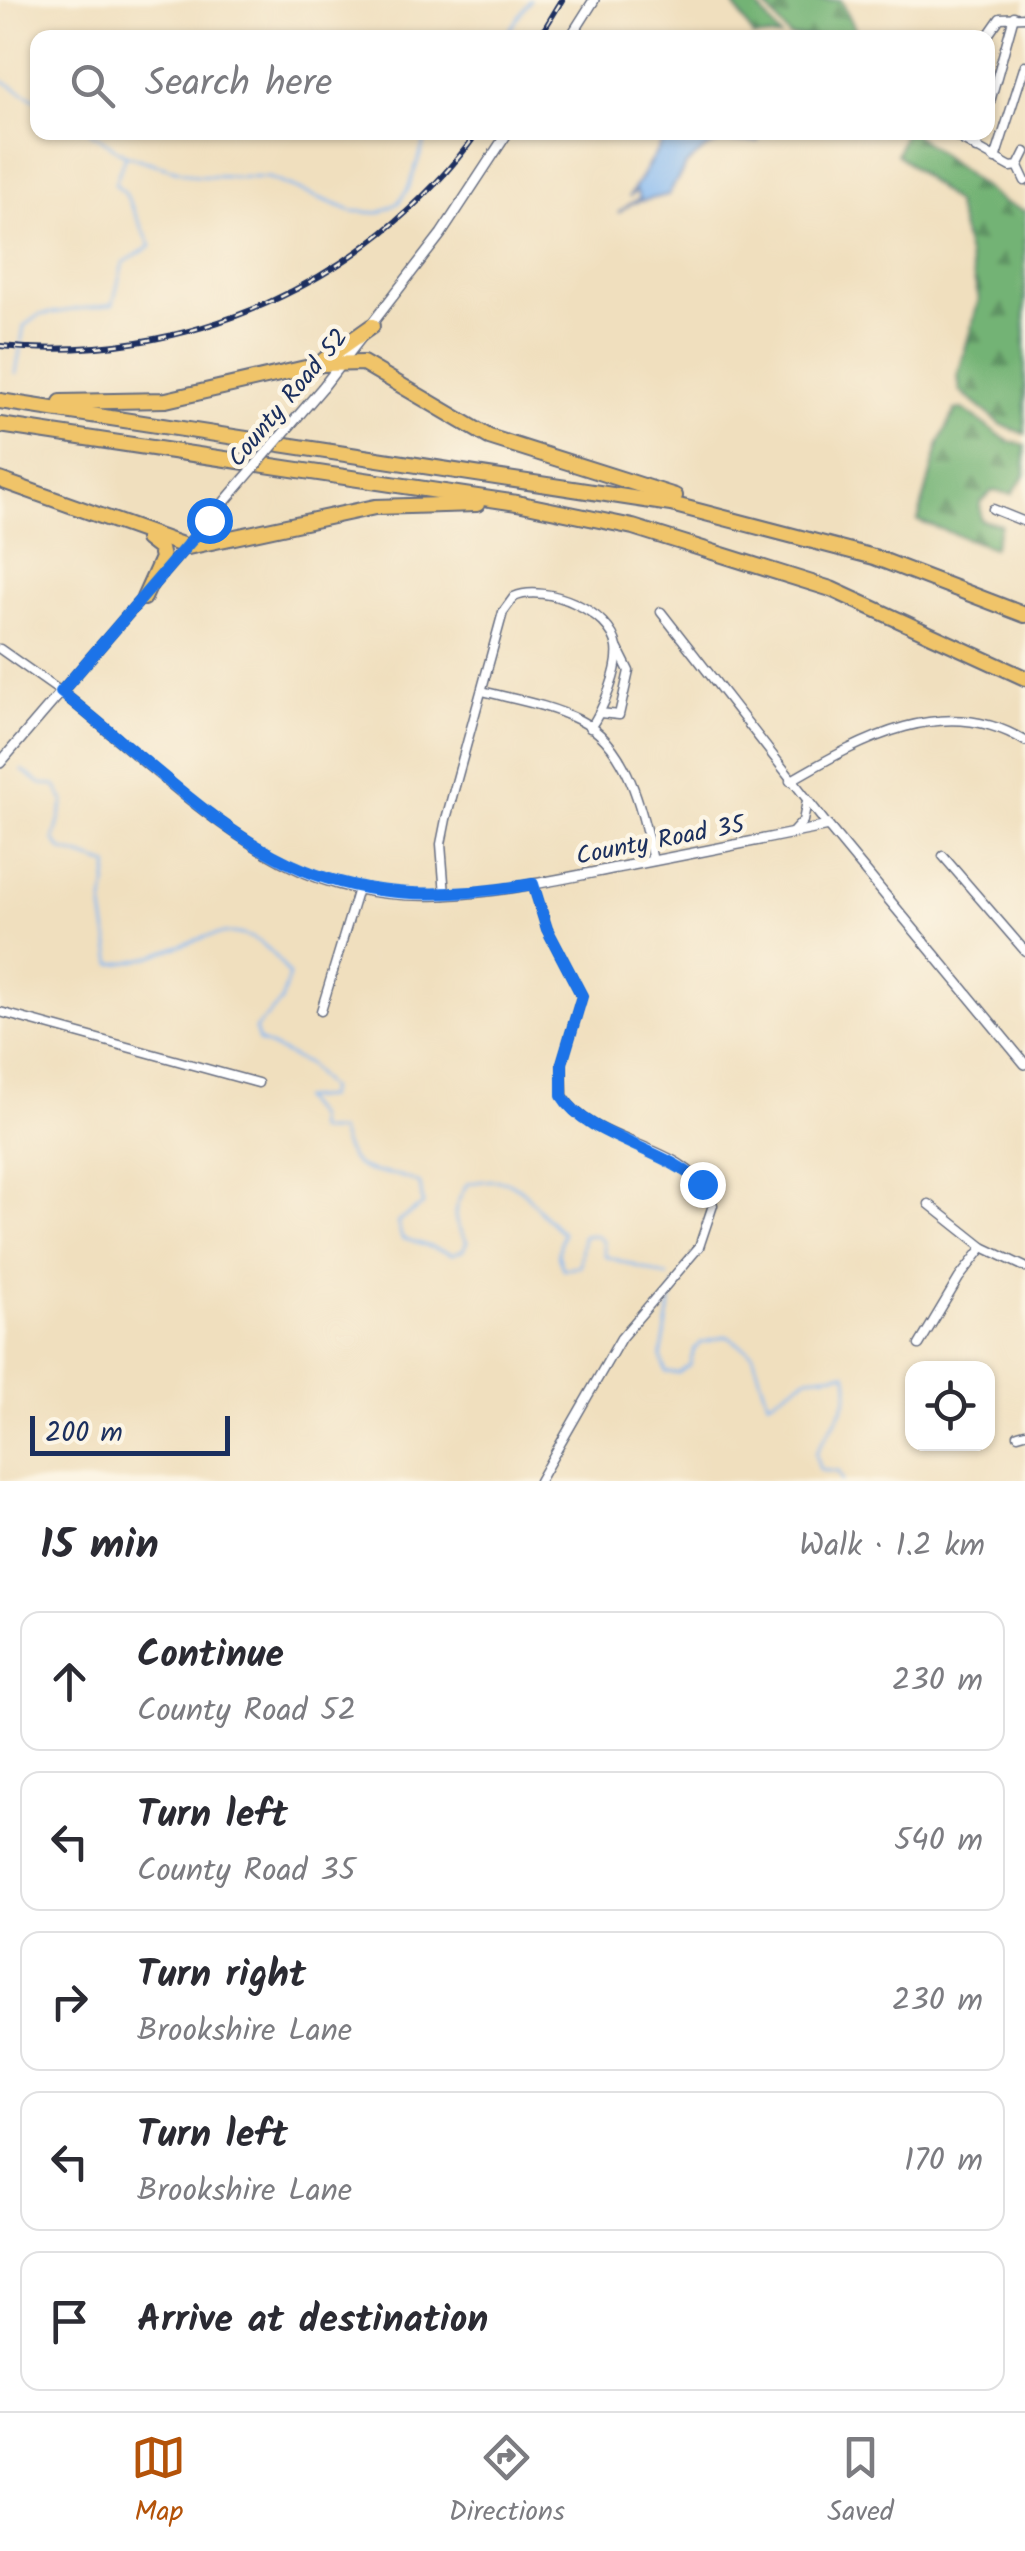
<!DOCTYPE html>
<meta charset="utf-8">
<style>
body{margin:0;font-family:Kalam,sans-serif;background:#f7f7f7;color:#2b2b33}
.controls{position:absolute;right:30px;bottom:30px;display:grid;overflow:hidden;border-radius:20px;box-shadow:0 2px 8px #0004}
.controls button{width:90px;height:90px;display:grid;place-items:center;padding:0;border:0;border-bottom:2px solid #e1e1e2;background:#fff;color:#2b2b33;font:50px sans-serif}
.scale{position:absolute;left:30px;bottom:25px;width:200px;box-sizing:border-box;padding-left:10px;border:5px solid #1b2f5e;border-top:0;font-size:28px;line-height:35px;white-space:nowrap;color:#1b2f5e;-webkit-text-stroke:8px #fcf5e5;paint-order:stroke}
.stop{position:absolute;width:30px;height:30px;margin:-22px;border:8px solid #1a73e8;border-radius:50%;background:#fff}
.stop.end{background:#1a73e8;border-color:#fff;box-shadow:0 2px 10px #0008}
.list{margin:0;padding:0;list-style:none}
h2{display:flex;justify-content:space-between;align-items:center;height:130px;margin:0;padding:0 40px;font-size:42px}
h2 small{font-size:32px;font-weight:400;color:#7c7c81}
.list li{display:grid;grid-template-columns:65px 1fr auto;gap:30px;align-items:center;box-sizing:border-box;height:140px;margin:0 20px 20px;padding:0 20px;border:2px solid #e1e1e2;border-radius:20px}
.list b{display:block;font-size:38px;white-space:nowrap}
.list p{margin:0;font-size:32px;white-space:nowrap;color:#7c7c81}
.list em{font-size:32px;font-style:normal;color:#7c7c81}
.icon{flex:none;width:55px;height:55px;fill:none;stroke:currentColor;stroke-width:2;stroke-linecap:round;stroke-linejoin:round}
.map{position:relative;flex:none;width:1025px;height:1481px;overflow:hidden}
.search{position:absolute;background:#fff;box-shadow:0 2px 8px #0004;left:30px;right:30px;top:30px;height:110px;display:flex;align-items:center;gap:25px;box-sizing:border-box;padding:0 35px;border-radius:20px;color:#7c7c81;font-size:38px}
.sheet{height:930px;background:#fff}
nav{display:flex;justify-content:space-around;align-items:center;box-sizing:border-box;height:140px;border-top:2px solid #e1e1e2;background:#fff;font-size:28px;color:#7c7c81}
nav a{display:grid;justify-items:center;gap:5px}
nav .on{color:#b45309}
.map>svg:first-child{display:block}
</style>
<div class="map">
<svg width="1025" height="1481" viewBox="0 0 1025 1481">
<defs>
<pattern id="forest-firs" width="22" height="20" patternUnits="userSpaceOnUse" patternTransform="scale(2.5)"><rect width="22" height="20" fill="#73b375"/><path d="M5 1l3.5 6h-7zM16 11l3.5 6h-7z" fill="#5e9263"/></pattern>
</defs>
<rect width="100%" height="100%" fill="#fcf5e5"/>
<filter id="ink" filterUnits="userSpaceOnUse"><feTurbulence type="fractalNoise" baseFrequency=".01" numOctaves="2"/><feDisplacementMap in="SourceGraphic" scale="20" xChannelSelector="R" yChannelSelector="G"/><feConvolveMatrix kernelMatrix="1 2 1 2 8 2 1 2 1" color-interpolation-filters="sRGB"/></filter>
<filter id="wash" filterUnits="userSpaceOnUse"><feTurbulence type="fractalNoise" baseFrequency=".0048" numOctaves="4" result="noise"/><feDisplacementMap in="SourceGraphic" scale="40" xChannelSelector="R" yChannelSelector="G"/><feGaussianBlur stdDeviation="2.25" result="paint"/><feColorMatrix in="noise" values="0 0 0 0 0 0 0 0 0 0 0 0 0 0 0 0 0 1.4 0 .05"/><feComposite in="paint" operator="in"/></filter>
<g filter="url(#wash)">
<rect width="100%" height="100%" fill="#f0dfbe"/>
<!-- forest -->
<g fill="url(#forest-firs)" stroke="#47716a" stroke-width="2.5">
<polygon points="731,0 753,0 781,37 754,37"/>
<polygon points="761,0 841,0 859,37 790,37"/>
<polygon points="904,133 913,133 1004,203 1025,211 1025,434 1002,425 960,391 958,375 979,299 955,203 897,154"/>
<polygon points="963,409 1009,442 1025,445 1025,475 1012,494 992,491 980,503 981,520 1001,525 993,548 918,521 939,444 955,410"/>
</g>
<!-- water -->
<polygon fill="#83b8f2" stroke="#4f74a8" stroke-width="2.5" points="668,133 758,133 758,141 721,142 706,148 686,165 668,195 632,203 618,213 640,198 636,191 629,197"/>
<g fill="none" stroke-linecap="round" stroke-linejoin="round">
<!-- stream -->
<g stroke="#83b8f2" stroke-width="2.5">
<polyline points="504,38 530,0"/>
<polyline points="0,79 38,101"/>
<polyline points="90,132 125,155"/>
<polyline points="16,374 24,326 39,315 113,304 123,263 151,246 125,193 115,184 125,155 195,176 269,178 352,211 379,213 398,203 408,189 428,132"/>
<path d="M22 770 41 784 55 785 64 801 54 840 62 850 109 865 103 909 112 964C182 962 237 889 289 975L281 1002 255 1029 259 1041 307 1064 329 1089 327 1097 301 1099 316 1117 317 1131H339C355 1189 380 1162 420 1184L423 1205 397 1222 402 1238 452 1254 463 1250 467 1241C449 1218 453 1209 467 1184 529 1169 522 1202 563 1233L558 1254 563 1269 580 1266 583 1236 594 1235 603 1241 605 1256 667 1276"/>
<path d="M674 1285 661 1357 666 1372 678 1373 690 1365 694 1349 701 1343 727 1336 753 1354 768 1402 808 1377 846 1373C856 1403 828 1428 815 1454L820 1470 838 1472 842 1481"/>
</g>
</g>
</g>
<g filter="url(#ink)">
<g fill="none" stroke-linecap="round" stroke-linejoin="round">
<defs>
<g id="minor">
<polyline points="986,38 1000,18 1025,17"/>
<polyline points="988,109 1014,16"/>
<polyline points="948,132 1011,167 1018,166 1025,152"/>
<polyline points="976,149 981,132"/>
<polyline points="995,159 1025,65"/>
<polyline points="1018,166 1025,181"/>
<polyline points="993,509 1025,522"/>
<polyline points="661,612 828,826"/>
<polyline points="0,649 61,692"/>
<path d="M482 691C513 699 550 705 579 720 628 744 643 812 653 861"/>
<polyline points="600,713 619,715 629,671 618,649"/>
<path d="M790 781C862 739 946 692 1025 741"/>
<polyline points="791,834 803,821 807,801"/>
<polyline points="943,856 1025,951"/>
<path d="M533 884 547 929 582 996 562 1063 563 1096C595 1149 692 1140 713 1205L699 1247 621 1338 539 1481"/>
<path d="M445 895 441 844 446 819 503 612 514 597C545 583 611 611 617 647 620 669 603 710 590 728"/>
<polyline points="321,1011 358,889"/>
<polyline points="0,1012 258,1083"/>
<polyline points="929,1204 983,1247 1025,1267"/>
<polyline points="919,1345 959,1278 983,1247"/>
<polyline points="1018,1435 1025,1433"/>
</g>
<g id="tertiary">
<polyline points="570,38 594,0"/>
<polyline points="323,387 441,234 508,132"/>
<path d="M61 692C137 752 204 822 291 866 397 920 517 887 627 866 694 853 761 840 828 826L1025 1064"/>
<polyline points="0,763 209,520"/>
</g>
<g id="motorway">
<polyline points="324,360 372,326"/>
<polyline points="0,401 671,504 874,557 1025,615"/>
<polyline points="61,402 166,400 323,364 363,363 489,437 675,496"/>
<polyline points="0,425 517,503 633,527 831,589 1025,678"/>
<polyline points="0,480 188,547 375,507 477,504"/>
<polyline points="144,598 162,558 160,549 147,539"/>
</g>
</defs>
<!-- minor casing -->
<use href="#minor" stroke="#666d80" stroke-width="11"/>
<!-- tertiary casing -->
<use href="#tertiary" stroke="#666d80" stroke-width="12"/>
<!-- motorway casing -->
<use href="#motorway" stroke="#666d80" stroke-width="18"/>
<!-- minor -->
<use href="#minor" stroke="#fff" stroke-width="8"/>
<!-- tertiary -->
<use href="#tertiary" stroke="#fff" stroke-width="9"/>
<!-- motorway -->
<use href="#motorway" stroke="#f0c469" stroke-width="14"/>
<defs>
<g id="rail">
<polyline points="539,38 562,0"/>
<path d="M0 346C185 365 368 284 478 132"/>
</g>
</defs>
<!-- rail casing -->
<use href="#rail" stroke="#1b2f5e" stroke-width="6"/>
<!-- rail -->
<use href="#rail" stroke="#fcf5e5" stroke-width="2.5" stroke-dasharray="8" stroke-linecap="butt"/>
<defs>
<polyline id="tertiary-bridge" points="209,520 323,387"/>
</defs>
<!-- tertiary-bridge casing -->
<use href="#tertiary-bridge" stroke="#666d80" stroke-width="12" stroke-linecap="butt"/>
<!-- tertiary-bridge -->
<use href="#tertiary-bridge" stroke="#fff" stroke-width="9"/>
</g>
</g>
<g fill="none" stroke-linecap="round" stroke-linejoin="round" filter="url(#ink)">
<!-- route -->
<path stroke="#1a73e8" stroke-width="12" d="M209 520 61 692C233 828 292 925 533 884L547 929 582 996 562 1063V1096C587 1137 664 1148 702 1184"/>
</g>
<g text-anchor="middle" stroke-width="9" stroke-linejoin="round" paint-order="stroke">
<!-- street labels -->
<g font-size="25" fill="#1b2f5e" stroke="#fcf5e5">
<text transform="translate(287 397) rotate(-50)" y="9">County Road 52</text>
<text transform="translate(660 839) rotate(-11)" y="9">County Road 35</text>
</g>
</g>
</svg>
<div class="controls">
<button><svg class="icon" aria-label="locate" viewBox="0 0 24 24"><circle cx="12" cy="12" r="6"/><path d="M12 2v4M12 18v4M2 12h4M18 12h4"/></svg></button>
</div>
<div class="scale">200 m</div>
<div class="stop" style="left:209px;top:520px"></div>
<div class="stop end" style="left:702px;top:1184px"></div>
<div class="search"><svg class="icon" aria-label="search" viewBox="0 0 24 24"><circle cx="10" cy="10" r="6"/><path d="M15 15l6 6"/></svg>Search here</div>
</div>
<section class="sheet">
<h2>15 min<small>Walk · 1.2 km</small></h2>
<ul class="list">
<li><svg class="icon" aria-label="ahead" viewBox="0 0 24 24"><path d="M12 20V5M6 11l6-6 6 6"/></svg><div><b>Continue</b><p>County Road 52</p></div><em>230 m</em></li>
<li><svg class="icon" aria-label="left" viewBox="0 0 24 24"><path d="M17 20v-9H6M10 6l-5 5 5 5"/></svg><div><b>Turn left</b><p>County Road 35</p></div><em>540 m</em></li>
<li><svg class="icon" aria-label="right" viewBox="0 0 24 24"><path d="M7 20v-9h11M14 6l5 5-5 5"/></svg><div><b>Turn right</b><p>Brookshire Lane</p></div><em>230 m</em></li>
<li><svg class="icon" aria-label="left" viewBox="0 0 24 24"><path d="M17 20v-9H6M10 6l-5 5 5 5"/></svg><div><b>Turn left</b><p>Brookshire Lane</p></div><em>170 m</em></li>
<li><svg class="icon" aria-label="arrive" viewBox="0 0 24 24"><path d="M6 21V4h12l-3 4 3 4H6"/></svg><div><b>Arrive at destination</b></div></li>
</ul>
</section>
<nav>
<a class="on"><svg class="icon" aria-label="map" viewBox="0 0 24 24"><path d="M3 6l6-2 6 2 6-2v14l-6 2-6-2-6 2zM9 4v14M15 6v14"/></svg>Map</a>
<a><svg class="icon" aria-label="directions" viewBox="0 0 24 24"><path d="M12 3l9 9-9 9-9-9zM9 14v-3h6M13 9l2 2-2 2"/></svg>Directions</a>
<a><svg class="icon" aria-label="saved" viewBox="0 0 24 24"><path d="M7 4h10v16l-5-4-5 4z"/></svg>Saved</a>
</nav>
